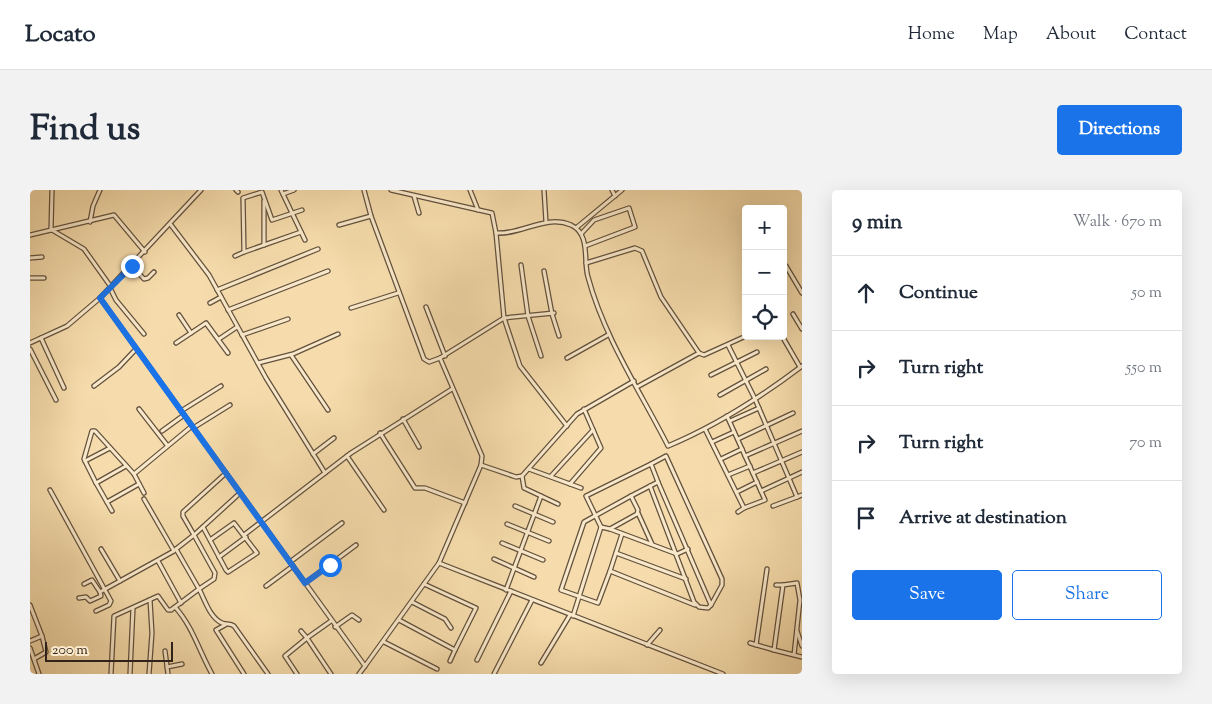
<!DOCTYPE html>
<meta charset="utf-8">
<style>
body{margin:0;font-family:"Sorts Mill Goudy",serif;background:#f2f2f3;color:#1f2937}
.controls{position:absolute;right:15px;top:15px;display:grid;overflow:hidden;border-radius:5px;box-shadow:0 5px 20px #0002}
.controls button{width:45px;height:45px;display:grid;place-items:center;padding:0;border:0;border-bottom:1px solid #e0e1e3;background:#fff;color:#1f2937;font:25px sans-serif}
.scale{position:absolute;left:15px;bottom:12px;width:128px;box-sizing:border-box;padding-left:5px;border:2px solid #312319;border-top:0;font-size:14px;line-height:18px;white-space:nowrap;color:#312319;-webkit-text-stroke:4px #f9e8c9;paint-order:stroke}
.stop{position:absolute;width:15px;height:15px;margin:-11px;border:4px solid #1a73e8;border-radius:50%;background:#fff}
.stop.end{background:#1a73e8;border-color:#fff;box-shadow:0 1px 5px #0008}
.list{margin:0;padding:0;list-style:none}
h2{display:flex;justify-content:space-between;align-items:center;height:65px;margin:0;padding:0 20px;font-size:21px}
h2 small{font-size:16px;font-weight:400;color:#747a83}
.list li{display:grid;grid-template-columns:32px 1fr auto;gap:15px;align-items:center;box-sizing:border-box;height:75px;padding:0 20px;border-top:1px solid #e0e1e3}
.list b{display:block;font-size:19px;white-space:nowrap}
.list em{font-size:16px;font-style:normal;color:#747a83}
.actions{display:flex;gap:10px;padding:15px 20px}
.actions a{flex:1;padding:11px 0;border:1px solid #1a73e8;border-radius:5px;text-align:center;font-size:18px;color:#1a73e8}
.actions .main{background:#1a73e8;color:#fff}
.icon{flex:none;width:28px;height:28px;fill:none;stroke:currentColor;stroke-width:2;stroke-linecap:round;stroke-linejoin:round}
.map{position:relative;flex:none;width:772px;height:484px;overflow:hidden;border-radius:5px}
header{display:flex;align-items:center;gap:30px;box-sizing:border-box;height:70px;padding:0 25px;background:#fff;border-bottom:1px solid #e0e1e3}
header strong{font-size:24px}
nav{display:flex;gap:28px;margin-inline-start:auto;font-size:18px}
.intro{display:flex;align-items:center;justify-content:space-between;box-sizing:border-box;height:120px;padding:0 30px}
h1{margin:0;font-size:35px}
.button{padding:12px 22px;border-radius:5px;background:#1a73e8;color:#fff;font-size:18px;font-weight:700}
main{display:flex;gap:30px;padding:0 30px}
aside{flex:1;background:#fff;border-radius:5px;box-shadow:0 5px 20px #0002}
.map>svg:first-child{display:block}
</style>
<header>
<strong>Locato</strong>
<nav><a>Home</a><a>Map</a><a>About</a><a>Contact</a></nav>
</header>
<div class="intro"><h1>Find us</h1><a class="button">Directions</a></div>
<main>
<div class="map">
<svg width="772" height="484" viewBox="0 0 772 484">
<rect width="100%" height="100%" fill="#f6dcac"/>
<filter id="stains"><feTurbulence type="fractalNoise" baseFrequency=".004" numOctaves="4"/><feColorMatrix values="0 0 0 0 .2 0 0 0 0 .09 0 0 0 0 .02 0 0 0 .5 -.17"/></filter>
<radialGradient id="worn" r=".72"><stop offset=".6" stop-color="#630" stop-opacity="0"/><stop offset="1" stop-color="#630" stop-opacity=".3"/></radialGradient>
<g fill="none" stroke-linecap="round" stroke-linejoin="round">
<defs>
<g id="minor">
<polyline points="206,0 208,2"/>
<polyline points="251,0 275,50"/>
<polyline points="334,0 341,26 394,169 399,172 410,168"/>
<polyline points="361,0 462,23 466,43 474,128 490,176 537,236"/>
<polyline points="440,0 448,20"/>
<polyline points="514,0 516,32"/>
<polyline points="582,0 585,6"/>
<polyline points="253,4 264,0"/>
<polyline points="384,6 389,23"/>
<polyline points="60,32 63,16 70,0"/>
<polyline points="141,35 179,85 236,188 295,283"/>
<polyline points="309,35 341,26"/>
<polyline points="546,38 592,0"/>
<polyline points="21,40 22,0"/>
<polyline points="22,40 54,59 81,97"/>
<path d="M466 43C492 45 515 24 541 35 561 44 553 71 558 87 574 147 610 201 638 256 686 236 731 207 772 176"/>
<polyline points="551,44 564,30 599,18 605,37 555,56"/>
<polyline points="0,45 84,25 115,62"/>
<polyline points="234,55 234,11"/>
<polyline points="214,62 271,42"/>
<polyline points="205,66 214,62 213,8 232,2 242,30 272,20"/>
<polyline points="0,68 12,67"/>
<polyline points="556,73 605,58 612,61 631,107 669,163 607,197"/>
<polyline points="491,75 498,126 511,166"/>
<polyline points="102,76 114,89 118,88 124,82"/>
<polyline points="756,76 772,103"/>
<polyline points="514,81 522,124 529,146"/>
<polyline points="0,88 14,88"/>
<polyline points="80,98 86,110 114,144"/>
<polyline points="187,100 288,59"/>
<polyline points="70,108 171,0"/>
<polyline points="180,113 191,107"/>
<polyline points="396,117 415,166"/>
<polyline points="321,118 368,103"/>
<polyline points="198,120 298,81"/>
<polyline points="763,124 772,139"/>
<polyline points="149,125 161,143"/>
<polyline points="212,145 258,129"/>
<polyline points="752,146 770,177"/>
<polyline points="11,148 34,198"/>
<polyline points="189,149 207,137"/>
<polyline points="0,153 37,136 70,108 335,476 329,484"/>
<polyline points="146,153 176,133 198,163"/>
<polyline points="698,155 725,209 767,307 743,316"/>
<polyline points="0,159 26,210"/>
<polyline points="669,163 674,165 716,146"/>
<polyline points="261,165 298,220"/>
<polyline points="537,168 578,145"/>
<polyline points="228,173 263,164 308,144"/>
<polyline points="681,185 727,162"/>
<polyline points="64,196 89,177 106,159"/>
<polyline points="690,205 736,179"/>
<polyline points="109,219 137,255"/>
<polyline points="151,221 191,196"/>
<polyline points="373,229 389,257"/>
<polyline points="700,231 729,218"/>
<polyline points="163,238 200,215"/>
<polyline points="675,239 714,318 735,310 697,226"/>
<polyline points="132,241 154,225"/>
<polyline points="350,243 385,298 395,298 435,313"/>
<polyline points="708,249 763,223"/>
<polyline points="682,252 704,242"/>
<polyline points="283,264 304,248"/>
<polyline points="317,266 354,320"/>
<polyline points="715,266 772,241"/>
<polyline points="691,269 712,259"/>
<polyline points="55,271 80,258"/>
<polyline points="451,275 452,266 410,168 474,128 524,123"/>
<polyline points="96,276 66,293 54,269 62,241 65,241 104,284 114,303"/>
<polyline points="499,279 551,298"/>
<polyline points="723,283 772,262"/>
<polyline points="104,284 162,236"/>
<polyline points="698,285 720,276"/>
<polyline points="521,286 563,240"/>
<polyline points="66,293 82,321"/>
<polyline points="540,294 571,258 554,219"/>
<polyline points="620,296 664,412 669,417 678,418 681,415 628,292"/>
<polyline points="20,300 81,411 79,415 66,421"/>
<polyline points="731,301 772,282"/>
<polyline points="707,302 727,292"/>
<polyline points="511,306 528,314"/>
<polyline points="601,306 554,332 531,400 568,413 580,381 665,415"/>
<polyline points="767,307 772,305"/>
<polyline points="77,312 109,294"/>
<polyline points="485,316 523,332"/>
<polyline points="708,322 714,318"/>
<polyline points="608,323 622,354"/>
<polyline points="477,334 519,351"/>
<polyline points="173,337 196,380 198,382 227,363 204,333 180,350"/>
<polyline points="571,337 556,306 621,274"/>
<polyline points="580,339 647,364 658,359"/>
<polyline points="214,345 321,263 422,199"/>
<polyline points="472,353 513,370"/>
<polyline points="71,359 90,391"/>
<polyline points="146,359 169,399 184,389 185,383 164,345 210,303"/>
<polyline points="146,359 164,345 153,326 153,322 196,283"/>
<polyline points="586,363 656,389"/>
<polyline points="189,367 216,347"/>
<polyline points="464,369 504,387"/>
<polyline points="128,371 151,413"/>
<polyline points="260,372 312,333"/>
<polyline points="409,373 693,484"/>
<polyline points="580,381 592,344"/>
<polyline points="275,393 326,355"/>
<polyline points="54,394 62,390 70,402 144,361 114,309"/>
<polyline points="746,395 753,395"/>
<polyline points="236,396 263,376"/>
<polyline points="476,400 511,306 494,298 492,286"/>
<polyline points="49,408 56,407 60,411 71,406 70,402"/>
<polyline points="382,412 415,429 421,438"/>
<polyline points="0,415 12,446 0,451"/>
<path d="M145 417C163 437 169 461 182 484"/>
<polyline points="543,426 571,337 580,339 607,324 608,320 601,306 628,292 621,274 636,266 692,389 692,395 681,415"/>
<polyline points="369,430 425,460 446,418 394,394"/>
<polyline points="195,435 186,440 214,484"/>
<polyline points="305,437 322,425 329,430"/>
<polyline points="767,441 772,456"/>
<polyline points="354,452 407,479"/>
<polyline points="720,453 744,460"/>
<polyline points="617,455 630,440"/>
<polyline points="726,455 737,379"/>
<polyline points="0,458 9,484"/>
<polyline points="135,461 138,484"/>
<polyline points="764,465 770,410 767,393 753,395 744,460 772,467"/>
<polyline points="4,469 16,462 12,446"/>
<polyline points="447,470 481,401"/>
<polyline points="420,471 425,460"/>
<polyline points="511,473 540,425"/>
<polyline points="335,476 409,373 451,275 486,287 492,286 547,224 604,191"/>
<polyline points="137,477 152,474"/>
<path d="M81 484 84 426 128 406 138 420H141L169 399C175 410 180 428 192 433 197 435 200 433 204 436L238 484"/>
<polyline points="100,484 103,418"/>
<polyline points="119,484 122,443 120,410"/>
<polyline points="267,484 255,466 277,448 271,441"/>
<polyline points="301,484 277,448 301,431"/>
<polyline points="464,484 502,410"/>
</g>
</defs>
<!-- minor casing -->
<use href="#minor" stroke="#62513e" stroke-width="5.5"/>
<!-- minor -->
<use href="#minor" stroke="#f9e8c9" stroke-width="3"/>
</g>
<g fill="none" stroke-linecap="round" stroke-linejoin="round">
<!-- route -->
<polyline stroke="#1a73e8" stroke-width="6" points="102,76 70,108 275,393 300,375"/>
</g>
<rect width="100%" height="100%" filter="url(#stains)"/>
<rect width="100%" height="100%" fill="url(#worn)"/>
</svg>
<div class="controls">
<button>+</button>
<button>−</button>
<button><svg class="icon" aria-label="locate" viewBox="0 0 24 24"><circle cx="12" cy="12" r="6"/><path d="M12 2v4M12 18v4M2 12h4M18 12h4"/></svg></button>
</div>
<div class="scale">200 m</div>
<div class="stop" style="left:300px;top:375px"></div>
<div class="stop end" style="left:102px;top:76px"></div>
</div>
<aside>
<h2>9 min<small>Walk · 670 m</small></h2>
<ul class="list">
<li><svg class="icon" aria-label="ahead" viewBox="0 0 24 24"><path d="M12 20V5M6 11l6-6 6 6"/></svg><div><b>Continue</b></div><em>50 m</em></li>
<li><svg class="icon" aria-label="right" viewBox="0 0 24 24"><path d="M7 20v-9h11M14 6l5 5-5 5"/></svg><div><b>Turn right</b></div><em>550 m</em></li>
<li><svg class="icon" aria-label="right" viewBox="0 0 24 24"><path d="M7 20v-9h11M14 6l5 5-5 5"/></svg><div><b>Turn right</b></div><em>70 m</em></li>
<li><svg class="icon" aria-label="arrive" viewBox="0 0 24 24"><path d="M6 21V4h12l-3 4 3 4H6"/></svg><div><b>Arrive at destination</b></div></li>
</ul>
<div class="actions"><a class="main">Save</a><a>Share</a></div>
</aside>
</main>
